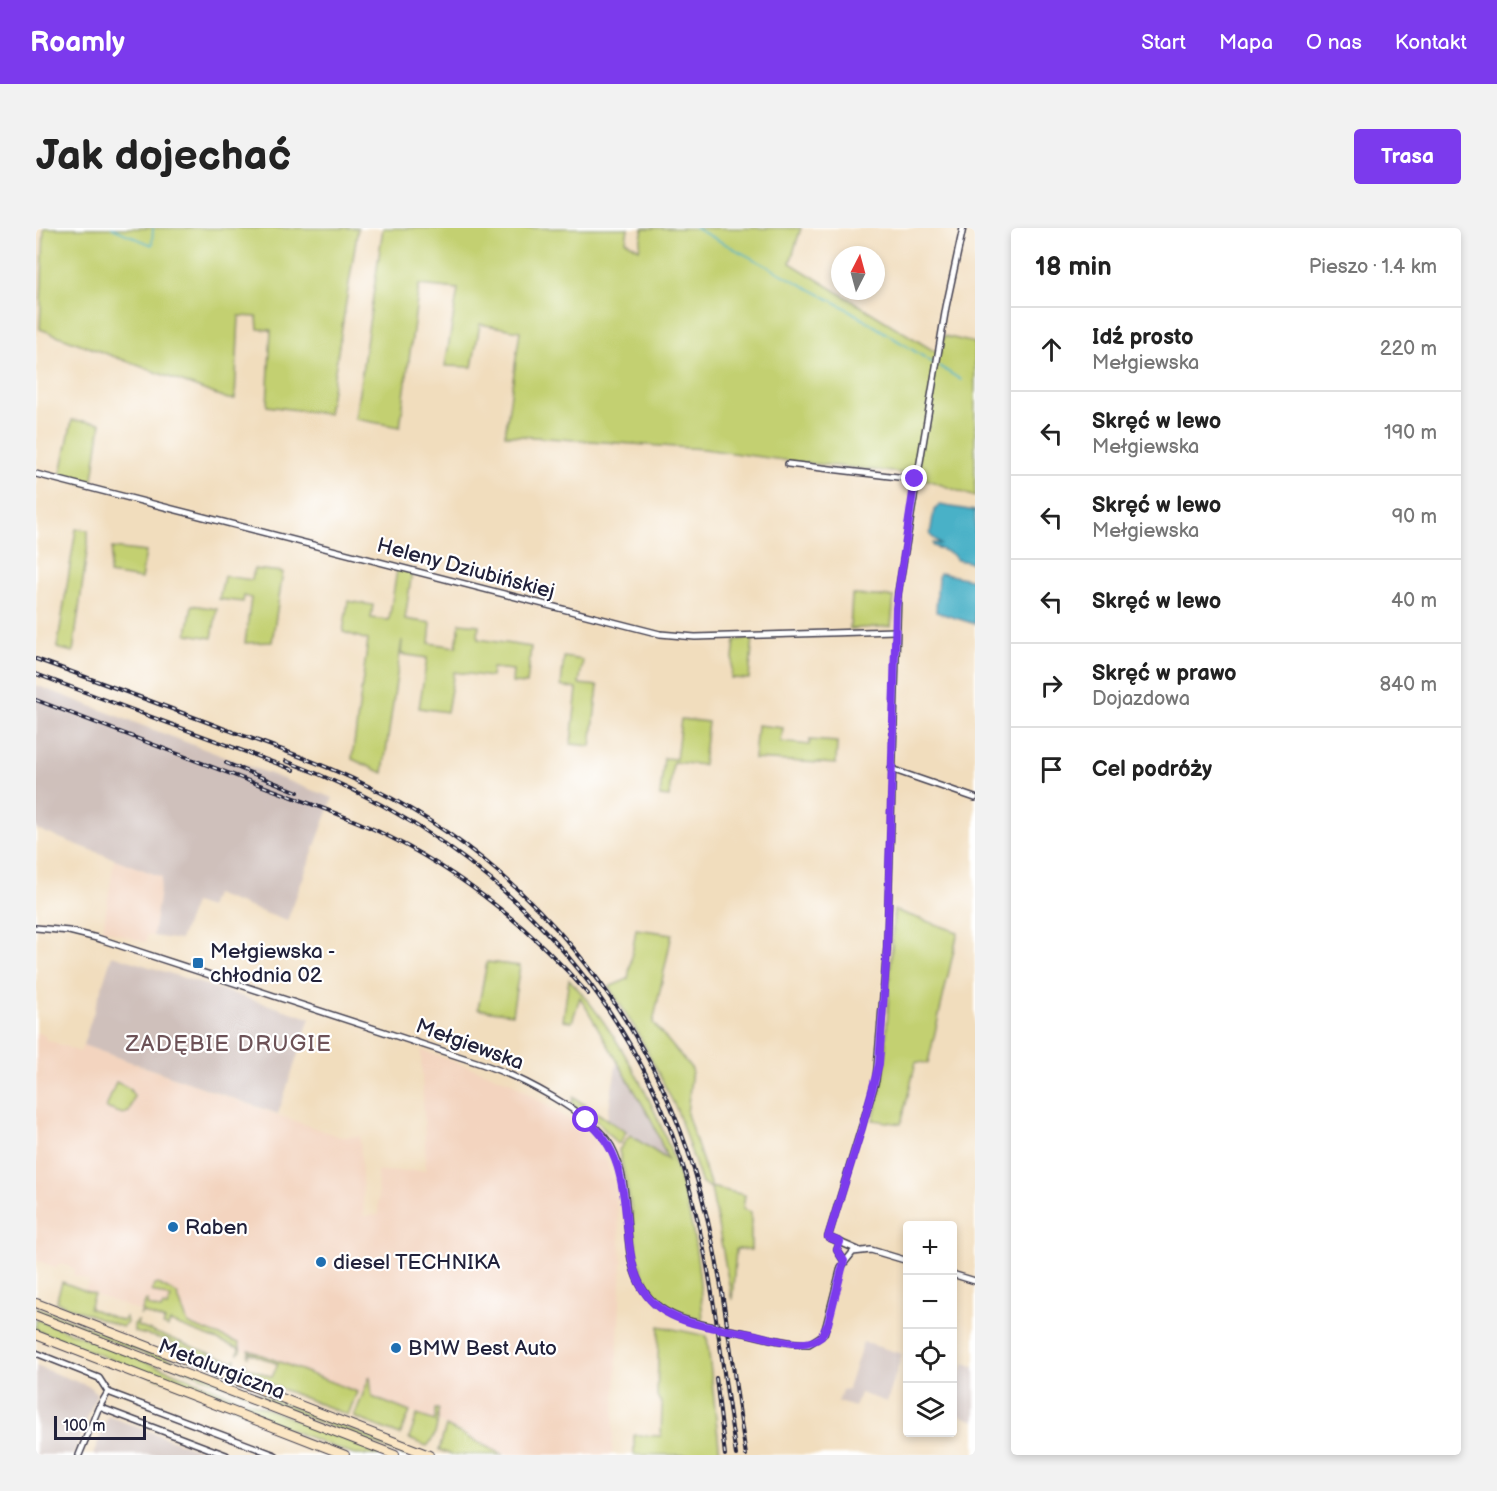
<!DOCTYPE html>
<html lang="pl">
<meta charset="utf-8">
<style>
body{margin:0;font-family:"Balsamiq Sans",sans-serif;background:#f2f2f2;color:#222}
.controls{position:absolute;right:18px;bottom:18px;display:grid;overflow:hidden;border-radius:6px;box-shadow:0 3px 9px #0003}
.controls button{width:54px;height:54px;display:grid;place-items:center;padding:0;border:0;border-bottom:2px solid #e0e0e0;background:#fff;color:#222;font:30px sans-serif}
.compass{position:absolute;left:795px;top:18px;width:54px;height:54px;border-radius:50%;background:#fff;box-shadow:0 3px 9px #0003;rotate:6deg}
.scale{position:absolute;left:18px;bottom:15px;width:92px;box-sizing:border-box;padding-left:6px;border:3px solid #22223b;border-top:0;font-size:16px;line-height:21px;white-space:nowrap;color:#22223b;-webkit-text-stroke:4px #fff;paint-order:stroke}
.stop{position:absolute;width:18px;height:18px;margin:-14px;border:4px solid #7c3aed;border-radius:50%;background:#fff}
.stop.end{background:#7c3aed;border-color:#fff;box-shadow:0 2px 6px #0008}
.list{margin:0;padding:0;list-style:none}
h2{display:flex;justify-content:space-between;align-items:center;height:78px;margin:0;padding:0 24px;font-size:26px}
h2 small{font-size:20px;font-weight:400;color:#767676}
.list li{display:grid;grid-template-columns:39px 1fr auto;gap:18px;align-items:center;box-sizing:border-box;height:84px;padding:0 24px;border-top:2px solid #e0e0e0}
.list b{display:block;font-size:22px;white-space:nowrap}
.list p{margin:0;font-size:20px;white-space:nowrap;color:#767676}
.list em{font-size:20px;font-style:normal;color:#767676}
.icon{flex:none;width:33px;height:33px;fill:none;stroke:currentColor;stroke-width:2;stroke-linecap:round;stroke-linejoin:round}
.map{position:relative;flex:none;width:939px;height:1227px;overflow:hidden;border-radius:6px}
header{display:flex;align-items:center;gap:36px;box-sizing:border-box;height:84px;padding:0 30px;background:#7c3aed;color:#fff}
header strong{font-size:28px}
nav{display:flex;gap:33px;margin-inline-start:auto;font-size:21px}
.intro{display:flex;align-items:center;justify-content:space-between;box-sizing:border-box;height:144px;padding:0 36px}
h1{margin:0;font-size:42px}
.button{padding:15px 27px;border-radius:6px;background:#7c3aed;color:#fff;font-size:21px;font-weight:700}
main{display:flex;gap:36px;padding:0 36px}
aside{flex:1;background:#fff;border-radius:6px;box-shadow:0 3px 9px #0003}
.map>svg:first-child{display:block}
</style>
<header>
<strong>Roamly</strong>
<nav><a>Start</a><a>Mapa</a><a>O nas</a><a>Kontakt</a></nav>
</header>
<div class="intro"><h1>Jak dojechać</h1><a class="button">Trasa</a></div>
<main>
<div class="map">
<svg width="939" height="1227" viewBox="0 0 939 1227">
<rect width="100%" height="100%" fill="#fff"/>
<filter id="ink" filterUnits="userSpaceOnUse"><feTurbulence type="fractalNoise" baseFrequency=".0167" numOctaves="2"/><feDisplacementMap in="SourceGraphic" scale="12" xChannelSelector="R" yChannelSelector="G"/><feConvolveMatrix kernelMatrix="1 2 1 2 8 2 1 2 1" color-interpolation-filters="sRGB"/></filter>
<filter id="wash" filterUnits="userSpaceOnUse"><feTurbulence type="fractalNoise" baseFrequency=".008" numOctaves="4" result="noise"/><feDisplacementMap in="SourceGraphic" scale="24" xChannelSelector="R" yChannelSelector="G"/><feGaussianBlur stdDeviation="1.35" result="paint"/><feColorMatrix in="noise" values="0 0 0 0 0 0 0 0 0 0 0 0 0 0 0 0 0 1.4 0 .05"/><feComposite in="paint" operator="in"/></filter>
<g filter="url(#wash)">
<rect width="100%" height="100%" fill="#f1ddbd"/>
<!-- built -->
<g fill="#f3d4bf">
<polygon points="78,631 126,649 117,708 111,707 110,715 67,701"/>
<polygon points="0,804 10,808 9,811 44,824 47,817 304,909 324,908 328,988 343,987 341,944 390,942 385,822 473,853 535,893 557,910 568,924 579,959 586,1034 576,1227 467,1227 424,1203 399,1193 49,1063 53,1053 37,1047 39,1041 23,1035 21,1040 0,1032"/>
</g>
<!-- industrial -->
<g fill="#cfc0bb">
<polygon points="0,457 297,570 251,693 178,666 173,680 158,675 144,712 117,708 126,649 0,601"/>
<polygon points="76,727 274,790 242,886 47,817"/>
<polygon points="581,833 615,891 632,933 571,892"/>
<polygon points="827,1114 866,1126 851,1174 824,1165 819,1179 802,1174 806,1162 812,1161"/>
<polygon points="928,1135 939,1139 939,1193 917,1185 917,1155 921,1156"/>
<polygon points="0,1138 55,1159 61,1166 37,1227 0,1227"/>
<polygon points="72,1188 176,1227 57,1227"/>
</g>
<!-- green -->
<g fill="#c3d071" stroke="#727956" stroke-width="1.5">
<polygon points="8,0 322,0 292,186 231,178 235,102 222,101 221,89 203,88 199,171 192,171 4,101"/>
<polygon points="347,0 592,0 590,13 603,21 607,0 765,0 754,35 898,123 904,125 908,108 939,115 939,269 875,246 762,234 668,221 469,207 484,103 444,96 436,139 409,138 422,61 383,57 364,199 319,191"/>
<polygon points="36,192 65,195 56,258 24,250"/>
<polygon points="40,301 52,302 52,316 37,424 21,420"/>
<polygon points="76,320 110,324 105,351 73,346"/>
<polygon points="218,341 247,344 236,414 209,415 215,370 208,368 207,374 183,371 188,348 216,352"/>
<polygon points="361,342 376,344 369,391 395,395 393,415 420,419 424,395 443,397 442,411 495,419 491,456 476,455 477,442 456,440 455,449 418,444 411,484 383,480 391,430 365,426 366,412 347,545 316,531 332,412 307,404 312,373 337,377 335,390 353,392"/>
<polygon points="816,367 858,369 855,398 814,401"/>
<polygon points="156,377 181,381 176,410 151,406"/>
<polygon points="717,410 713,451 695,450 699,412"/>
<polygon points="528,429 547,432 543,456 562,458 555,518 535,516 541,461 525,458"/>
<polygon points="645,491 672,494 667,537 637,534 633,569 624,568 628,530 640,531"/>
<polygon points="721,497 747,500 745,514 773,517 774,512 801,514 800,536 718,531"/>
<polygon points="858,682 922,704 892,835 880,834 865,896 837,892 848,848"/>
<polygon points="600,701 636,706 617,795 656,841 651,886 675,959 709,967 707,981 715,984 715,1022 700,1021 696,1072 675,960 666,956 641,882 603,807 573,759 592,751"/>
<polygon points="451,734 484,738 476,786 442,781"/>
<path d="M533 751C588 810 633 900 651 978 661 1015 664 1053 667 1092 602 1073 604 1045 596 986 593 964 587 943 583 922L594 907 632 932 615 891 544 769 536 794 527 792Z"/>
<polygon points="80,854 93,860 98,868 93,884 87,886 70,880"/>
<polygon points="537,869 590,904 584,915 580,915 564,896 536,876"/>
<polygon points="26,1054 58,1066 53,1080 87,1093 90,1089 91,1095 86,1099 20,1074"/>
<polygon points="122,1056 141,1066 152,1096 203,1115 205,1123 202,1125 203,1120 134,1094 132,1099 127,1097 129,1093 106,1084 104,1088 110,1072 112,1073 111,1077 125,1082 127,1078 131,1079 135,1070 116,1063 118,1057"/>
<polygon points="0,1079 381,1227 368,1227 329,1212 0,1084"/>
<polygon points="0,1091 350,1227 318,1227 0,1102"/>
<polygon points="102,1093 101,1098 198,1134 200,1130 198,1142 127,1111 98,1104 98,1096"/>
<polygon points="623,1098 671,1108 684,1227 598,1227 598,1207 625,1208 626,1177 621,1168"/>
<polygon points="213,1122 321,1164 312,1187 205,1145 210,1134 209,1138 236,1149 242,1136 214,1125 212,1129"/>
<polygon points="334,1148 336,1169 374,1184 364,1207 318,1189"/>
<path d="M399 1181H402C403 1193 400 1210 391 1218L373 1211 381 1187 399 1193Z"/>
<polygon points="410,1198 467,1227 416,1227 403,1222"/>
</g>
<!-- water -->
<g fill="#49b1c7" stroke="#366a81" stroke-width="1.5">
<polygon points="904,277 939,283 939,335 921,332 916,326 897,318 897,315 904,316 894,307 898,282"/>
<polygon points="904,345 939,352 939,396 900,384 902,349"/>
</g>
<g fill="none" stroke-linecap="round" stroke-linejoin="round">
<!-- stream -->
<g stroke="#49b1c7" stroke-width="1.5">
<polyline points="76,0 116,17 117,0"/>
<polyline points="659,0 808,79 899,136"/>
<polyline points="903,138 925,152"/>
</g>
</g>
</g>
<g filter="url(#ink)">
<g fill="none" stroke-linecap="round" stroke-linejoin="round">
<defs>
<g id="street">
<polyline points="752,236 879,251"/>
<polyline points="0,246 624,406 659,409 859,403"/>
<polyline points="855,541 939,570"/>
<path d="M0 700 33 703 61 710 446 836C482 848 556 885 575 918 593 951 589 989 594 1025 604 1090 652 1094 705 1104 727 1109 751 1116 773 1116L788 1106 805 1039 817 1024 835 1022 872 1033"/>
<polyline points="804,1014 801,1022 808,1033"/>
<polyline points="822,1022 792,1009 840,852 851,720 862,365 910,79 927,0"/>
<polyline points="916,1046 939,1053"/>
<polyline points="0,1125 63,1150 72,1164 239,1227"/>
<polyline points="63,1179 190,1227"/>
<polyline points="43,1227 62,1181 72,1164"/>
</g>
<g id="secondary">
<polyline points="0,1075 393,1227"/>
<polyline points="0,1088 359,1227"/>
<polyline points="0,1107 309,1227"/>
</g>
</defs>
<!-- street casing -->
<use href="#street" stroke="#413e4e" stroke-width="8"/>
<!-- secondary casing -->
<use href="#secondary" stroke="#413e4e" stroke-width="10"/>
<!-- street -->
<use href="#street" stroke="#fff" stroke-width="5"/>
<!-- secondary -->
<use href="#secondary" stroke="#fbe6c4" stroke-width="8"/>
<defs>
<g id="rail">
<path d="M0 431C64 454 128 478 192 502 241 520 291 537 338 561 492 639 609 780 659 945 687 1036 695 1134 710 1227"/>
<polyline points="0,446 258,542"/>
<path d="M0 472C67 497 133 523 200 548 241 564 283 578 324 595 411 633 490 694 552 766"/>
<path d="M250 533C438 604 588 746 648 941 676 1033 685 1132 700 1227"/>
<polyline points="190,535 262,564"/>
<polyline points="680,1150 689,1227"/>
</g>
</defs>
<!-- rail casing -->
<use href="#rail" stroke="#22223b" stroke-width="4"/>
<!-- rail -->
<use href="#rail" stroke="#fff" stroke-width="1.5" stroke-dasharray="4.5" stroke-linecap="butt"/>
</g>
</g>
<g fill="none" stroke-linecap="round" stroke-linejoin="round" filter="url(#ink)">
<!-- route -->
<path stroke="#7c3aed" stroke-width="8" d="M550 892C618 944 563 1053 635 1087 659 1099 689 1101 715 1106 734 1110 768 1123 785 1109L792 1096 808 1033 801 1022 804 1014 792 1009 826 900 843 836 851 720 860 380 879 251"/>
</g>
<!-- markers -->
<g fill="#1f6fb2" stroke="#fff" stroke-width="2">
<rect x="156" y="729" width="12" height="12" rx="3"/>
<circle cx="137" cy="999" r="6"/>
<circle cx="285" cy="1034" r="6"/>
<circle cx="360" cy="1120" r="6"/>
</g>
<g text-anchor="middle" stroke-width="4.5" stroke-linejoin="round" paint-order="stroke">
<!-- street labels -->
<g font-size="21" fill="#22223b" stroke="#fff">
<text transform="translate(430 340) rotate(15)" y="7">Heleny Dziubińskiej</text>
<text transform="translate(434 816) rotate(20)" y="7">Mełgiewska</text>
<text transform="translate(186 1141) rotate(21)" y="7">Metalurgiczna</text>
</g>
<!-- poi labels -->
<g font-size="21" fill="#22223b" stroke="#fff" text-anchor="start">
<text x="174" y="730">Mełgiewska -<tspan x="174" dy="24">chłodnia 02</tspan></text>
<text x="149" y="1006">Raben</text>
<text x="297" y="1041">diesel TECHNIKA</text>
<text x="372" y="1127">BMW Best Auto</text>
</g>
<!-- neighbourhood labels -->
<g font-size="22" letter-spacing="1.5" fill="#6d5257" stroke="#fff">
<text x="193" y="823">ZADĘBIE DRUGIE</text>
</g>
</g>
</svg>
<div class="controls">
<button>+</button>
<button>−</button>
<button><svg class="icon" aria-label="locate" viewBox="0 0 24 24"><circle cx="12" cy="12" r="6"/><path d="M12 2v4M12 18v4M2 12h4M18 12h4"/></svg></button>
<button><svg class="icon" aria-label="layers" viewBox="0 0 24 24"><path d="M12 4l9 5-9 5-9-5zM3 14l9 5 9-5"/></svg></button>
</div>
<svg class="compass" viewBox="-18 -18 36 36"><path d="M0-13l5 13h-10z" fill="#e53935"/><path d="M0 13l5-13h-10z" fill="#767676"/></svg>
<div class="scale">100 m</div>
<div class="stop" style="left:550px;top:892px"></div>
<div class="stop end" style="left:879px;top:251px"></div>
</div>
<aside>
<h2>18 min<small>Pieszo · 1.4 km</small></h2>
<ul class="list">
<li><svg class="icon" aria-label="ahead" viewBox="0 0 24 24"><path d="M12 20V5M6 11l6-6 6 6"/></svg><div><b>Idź prosto</b><p>Mełgiewska</p></div><em>220 m</em></li>
<li><svg class="icon" aria-label="left" viewBox="0 0 24 24"><path d="M17 20v-9H6M10 6l-5 5 5 5"/></svg><div><b>Skręć w lewo</b><p>Mełgiewska</p></div><em>190 m</em></li>
<li><svg class="icon" aria-label="left" viewBox="0 0 24 24"><path d="M17 20v-9H6M10 6l-5 5 5 5"/></svg><div><b>Skręć w lewo</b><p>Mełgiewska</p></div><em>90 m</em></li>
<li><svg class="icon" aria-label="left" viewBox="0 0 24 24"><path d="M17 20v-9H6M10 6l-5 5 5 5"/></svg><div><b>Skręć w lewo</b></div><em>40 m</em></li>
<li><svg class="icon" aria-label="right" viewBox="0 0 24 24"><path d="M7 20v-9h11M14 6l5 5-5 5"/></svg><div><b>Skręć w prawo</b><p>Dojazdowa</p></div><em>840 m</em></li>
<li><svg class="icon" aria-label="arrive" viewBox="0 0 24 24"><path d="M6 21V4h12l-3 4 3 4H6"/></svg><div><b>Cel podróży</b></div></li>
</ul>
</aside>
</main>
